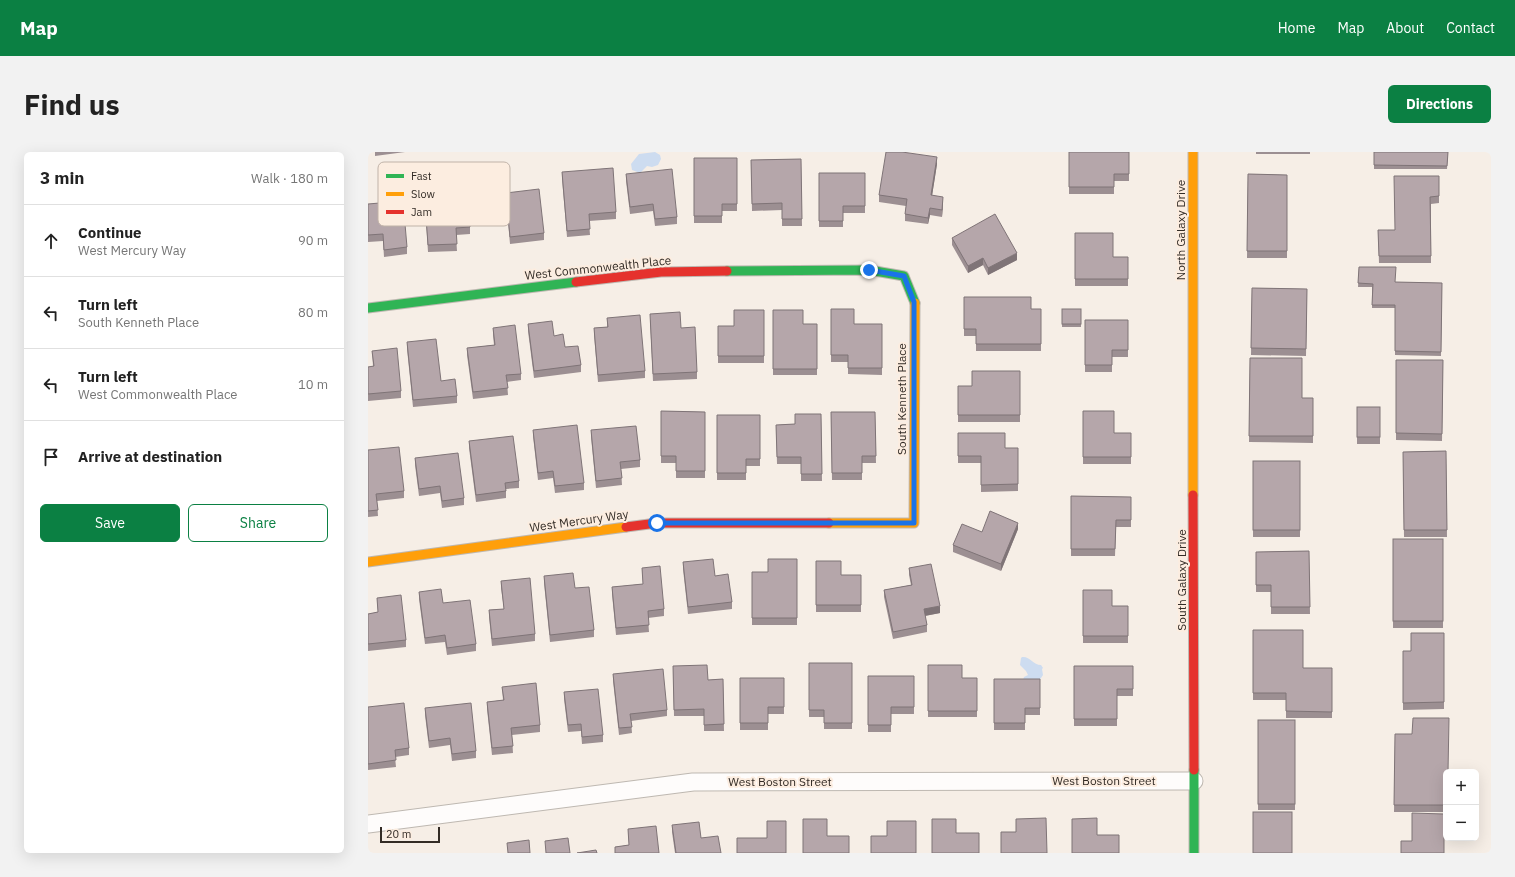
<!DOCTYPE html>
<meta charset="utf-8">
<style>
body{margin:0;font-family:"IBM Plex Sans",sans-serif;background:#f2f2f2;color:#222}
.controls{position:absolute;right:12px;bottom:12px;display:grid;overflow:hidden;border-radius:6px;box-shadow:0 4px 16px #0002}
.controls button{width:36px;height:36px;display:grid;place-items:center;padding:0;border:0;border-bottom:1px solid #e0e0e0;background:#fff;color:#222;font:20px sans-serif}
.scale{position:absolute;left:12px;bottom:10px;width:60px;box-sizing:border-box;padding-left:4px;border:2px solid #332c26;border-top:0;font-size:11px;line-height:14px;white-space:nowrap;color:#332c26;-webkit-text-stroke:3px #fcede0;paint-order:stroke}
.stop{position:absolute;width:12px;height:12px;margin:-9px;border:3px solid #1a73e8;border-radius:50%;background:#fff}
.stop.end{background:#1a73e8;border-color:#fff;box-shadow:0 1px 4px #0008}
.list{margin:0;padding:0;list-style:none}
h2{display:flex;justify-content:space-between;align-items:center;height:52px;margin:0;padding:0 16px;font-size:17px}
h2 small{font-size:13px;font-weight:400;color:#767676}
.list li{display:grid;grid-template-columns:26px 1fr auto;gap:12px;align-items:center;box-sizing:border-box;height:72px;padding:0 16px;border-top:1px solid #e0e0e0}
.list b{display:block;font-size:15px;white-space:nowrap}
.list p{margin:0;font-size:13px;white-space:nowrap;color:#767676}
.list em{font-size:13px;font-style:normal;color:#767676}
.actions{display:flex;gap:8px;padding:12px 16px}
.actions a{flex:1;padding:9px 0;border:1px solid #0b8043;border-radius:6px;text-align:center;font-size:14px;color:#0b8043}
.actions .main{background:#0b8043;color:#fff}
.icon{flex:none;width:22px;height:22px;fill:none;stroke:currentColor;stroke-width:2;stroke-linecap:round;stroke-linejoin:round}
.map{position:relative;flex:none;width:1123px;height:701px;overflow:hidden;border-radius:6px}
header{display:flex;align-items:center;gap:24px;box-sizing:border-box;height:56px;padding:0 20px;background:#0b8043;color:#fff}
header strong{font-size:19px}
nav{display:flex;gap:22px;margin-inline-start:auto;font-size:14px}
.intro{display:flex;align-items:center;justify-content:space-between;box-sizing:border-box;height:96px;padding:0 24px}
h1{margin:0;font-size:28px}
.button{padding:10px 18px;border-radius:6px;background:#0b8043;color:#fff;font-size:14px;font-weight:700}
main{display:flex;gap:24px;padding:0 24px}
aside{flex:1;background:#fff;border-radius:6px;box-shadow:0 4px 16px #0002}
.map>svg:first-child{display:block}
</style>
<header>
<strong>Map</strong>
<nav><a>Home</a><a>Map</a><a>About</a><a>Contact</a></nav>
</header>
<div class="intro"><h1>Find us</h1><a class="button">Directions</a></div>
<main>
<aside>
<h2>3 min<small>Walk · 180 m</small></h2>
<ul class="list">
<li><svg class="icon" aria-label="ahead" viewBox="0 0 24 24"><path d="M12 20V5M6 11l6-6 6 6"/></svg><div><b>Continue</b><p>West Mercury Way</p></div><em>90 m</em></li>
<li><svg class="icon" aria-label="left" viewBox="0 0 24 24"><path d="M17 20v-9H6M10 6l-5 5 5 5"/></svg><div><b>Turn left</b><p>South Kenneth Place</p></div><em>80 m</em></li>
<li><svg class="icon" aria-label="left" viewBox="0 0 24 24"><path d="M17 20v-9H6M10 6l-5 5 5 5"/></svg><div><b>Turn left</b><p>West Commonwealth Place</p></div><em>10 m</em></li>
<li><svg class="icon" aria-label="arrive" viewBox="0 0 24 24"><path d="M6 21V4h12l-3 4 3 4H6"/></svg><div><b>Arrive at destination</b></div></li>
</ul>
<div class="actions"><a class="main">Save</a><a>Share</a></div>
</aside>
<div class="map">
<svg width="1123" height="701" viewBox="0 0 1123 701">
<rect width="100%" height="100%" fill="#f6eee6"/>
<!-- water -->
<g fill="#cddcf0">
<polygon points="287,0 292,3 293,7 290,13 284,15 279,14 272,21 264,18 263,12 271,2"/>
<path d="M654 505C662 504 665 513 673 513L675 516 674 517 675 523 671 529 655 528 656 525 660 523 658 519 652 513 653 506Z"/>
</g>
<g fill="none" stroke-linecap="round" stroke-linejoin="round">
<defs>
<polyline id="street" points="0,672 325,630 826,629"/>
<g id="fast">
<polyline points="359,119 501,118 536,124 547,151"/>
<polyline points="0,156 208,130"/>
<polyline points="826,618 826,701"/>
</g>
<g id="slow">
<polyline points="825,0 825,343"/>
<polyline points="461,371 546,371 547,151"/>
<polyline points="0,410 258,375"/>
</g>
<g id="jam">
<polyline points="208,130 293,120 359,119"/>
<polyline points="825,343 826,618"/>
<polyline points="258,375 289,371 461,371"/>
</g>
</defs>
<!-- street casing -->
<use href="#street" stroke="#beb8b1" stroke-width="19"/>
<!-- fast casing -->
<use href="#fast" stroke="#beb8b1" stroke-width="11"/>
<!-- slow casing -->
<use href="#slow" stroke="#beb8b1" stroke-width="11"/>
<!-- jam casing -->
<use href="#jam" stroke="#beb8b1" stroke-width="11"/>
<!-- street -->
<use href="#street" stroke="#fefcfb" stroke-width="17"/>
<!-- fast -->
<use href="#fast" stroke="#30b455" stroke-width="9"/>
<!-- slow -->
<use href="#slow" stroke="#ff9f0a" stroke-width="9"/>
<!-- jam -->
<use href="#jam" stroke="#e5322d" stroke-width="9"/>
</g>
<!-- wall -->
<g fill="#9c8f92">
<polygon points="7,0 37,0 7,4"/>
<polygon points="701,0 761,0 761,29 746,29 746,42 701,42"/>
<rect x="888" y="0" width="54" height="2"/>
<polygon points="1006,0 1080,0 1079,17 1006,17"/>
<polygon points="326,6 369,6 369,59 354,59 354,71 326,71"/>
<polygon points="433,7 434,74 414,74 414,58 384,59 383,8"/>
<polygon points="569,12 564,44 575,52 574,65 562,63 560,72 537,69 537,62 538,54 511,50 511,43"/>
<polygon points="194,20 248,60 248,67 221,69 222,83 199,85 194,27"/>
<polygon points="451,21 497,21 497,61 475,61 475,75 451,75"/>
<polygon points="258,22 309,65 309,72 287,74 285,59 262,62 258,29"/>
<polygon points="880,22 919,23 919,106 879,106"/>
<polygon points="1071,24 1071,51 1063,52 1063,111 1011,111 1010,78 1027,78"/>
<polygon points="56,37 102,75 102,82 88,83 89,99 60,100"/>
<polygon points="138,41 176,81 176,88 142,92 138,48"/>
<polygon points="0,52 39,95 39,102 16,105 15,89 0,90"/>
<polygon points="707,81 745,105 760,105 760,134 707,134"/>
<polygon points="584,86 649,108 620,123 615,113 600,121 584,93"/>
<polygon points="991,115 1027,130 1074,131 1073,204 1027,203 1027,156 1004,156 1004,135 990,135"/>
<polygon points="884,136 939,137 938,204 883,203"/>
<polygon points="596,145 663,157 673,157 673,199 608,199 608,184 596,184"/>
<polygon points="463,157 486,172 514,172 514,223 480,222 480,210 463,210"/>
<rect x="694" y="157" width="19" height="18"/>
<polygon points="396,158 396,211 350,211 350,174 366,174"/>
<polygon points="405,158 435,172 449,172 449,223 405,223"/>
<polygon points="239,166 277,219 277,226 230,230 226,183 226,176 239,175"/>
<polygon points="282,168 313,176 329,220 329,227 285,229"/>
<polygon points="717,168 760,168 760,205 744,205 744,220 717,220"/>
<polygon points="160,172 186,184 213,213 213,220 166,226 160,179"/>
<polygon points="125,176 153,222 153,228 139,230 140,243 105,247 99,203 99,196 126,193 125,183"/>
<polygon points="39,190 73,229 89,244 89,251 45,255 39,197"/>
<polygon points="4,199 33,239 33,246 0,249 0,215 5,214"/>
<polygon points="882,206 934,246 945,246 945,291 881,290"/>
<polygon points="1028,208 1075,208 1074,289 1028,288"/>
<polygon points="652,219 652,270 590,270 590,234 604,234"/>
<rect x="989" y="255" width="23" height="37"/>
<polygon points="293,259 337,260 337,326 308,326 308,311 293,311"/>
<polygon points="715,259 746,281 763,281 763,312 715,312"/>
<polygon points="463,260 507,260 508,311 494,311 494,328 464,328"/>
<polygon points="453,262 454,329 433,329 433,312 409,312 408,273 427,272"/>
<polygon points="349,263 392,263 392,314 378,314 378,328 349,328"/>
<polygon points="165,278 216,331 216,338 187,341 185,326 170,328 165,284"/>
<polygon points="223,278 272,308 272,315 253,317 254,333 228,336 223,285"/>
<polygon points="590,281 637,296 650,296 650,339 613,340 613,311 590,311"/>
<polygon points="101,289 151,329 151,336 138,337 138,346 108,350 101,296"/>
<polygon points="0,298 36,339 36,346 9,349 10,364 0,365"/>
<polygon points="1078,299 1079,385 1036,385 1035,300"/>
<polygon points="47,306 96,346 96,353 74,356 72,341 51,344 47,313"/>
<rect x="885" y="309" width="47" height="76"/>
<polygon points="703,344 763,345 763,375 748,375 747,404 703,404"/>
<polygon points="650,377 633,419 585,400 585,393 614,380"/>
<rect x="1025" y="387" width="50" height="89"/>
<polygon points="941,399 942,462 903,462 903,440 888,440 888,400"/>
<polygon points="429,407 429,473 384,473 384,420 400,420"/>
<polygon points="448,409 473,423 493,423 493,460 448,460"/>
<polygon points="315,410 347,424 364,450 364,457 320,462 315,417"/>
<polygon points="274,416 296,457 296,464 280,466 281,480 248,483 244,442 244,435 275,432"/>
<polygon points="541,416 572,461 557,464 559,473 559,480 525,487 516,445 516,438 543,433 541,423"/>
<polygon points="176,424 207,436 226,478 226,485 182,490 176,431"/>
<polygon points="133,429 167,482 167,489 124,494 121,465 121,458 136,457 133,436"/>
<polygon points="715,438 744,454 760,454 760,491 715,491"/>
<polygon points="51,440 108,492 108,499 79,503 77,490 57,492 51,447"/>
<polygon points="9,446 38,488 38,495 0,499 0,462 10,460"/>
<polygon points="885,478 935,516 964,516 964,566 918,566 918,548 885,548"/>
<polygon points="1076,481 1076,557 1035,558 1035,499 1043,499"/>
<polygon points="441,511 484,511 484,577 456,577 456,565 441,565"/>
<polygon points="560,513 594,526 609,526 609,565 560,565"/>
<polygon points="305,514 340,528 355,527 356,579 336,579 336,564 306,564"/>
<polygon points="706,514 765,514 765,544 749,544 749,574 706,574"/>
<polygon points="245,522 299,558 299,564 263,569 264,581 251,583 245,529"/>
<polygon points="500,524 546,524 546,562 523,562 523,580 500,580"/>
<polygon points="372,526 416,526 416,562 400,562 400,578 372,578"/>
<polygon points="626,527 672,527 672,563 657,563 657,578 626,578"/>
<polygon points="134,535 172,573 172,580 144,583 145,601 124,603 119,557 119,550 135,548"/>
<polygon points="196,540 235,583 235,590 214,592 213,579 200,580 196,547"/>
<polygon points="0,555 41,596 41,603 27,605 28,615 0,618"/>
<polygon points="57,556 108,599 108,606 84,609 82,593 61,596 57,563"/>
<rect x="890" y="568" width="37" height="90"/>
<polygon points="1027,582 1078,620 1078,660 1026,660"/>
<polygon points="304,673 333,686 353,701 307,701 304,680"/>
<polygon points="260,677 291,701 247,701 247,695 261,693"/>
</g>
<!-- shaded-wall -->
<g fill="#7f7477">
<polygon points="569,5 569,12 563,50 563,43"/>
<polygon points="575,45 575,52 574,65 574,58"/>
<polygon points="562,56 562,63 560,72 560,66"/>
<polygon points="649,101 649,108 620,123 620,116"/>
<polygon points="615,106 615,113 600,121 600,114"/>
<polygon points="650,371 650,377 633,419 633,412"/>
<polygon points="572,454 572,461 556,464 556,457"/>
</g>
<!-- building -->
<g fill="#b5a6aa" stroke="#7f7477">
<polygon points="518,0 534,0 569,5 563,43 575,45 574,58 562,56 560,66 537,62 539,47 511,43"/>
<polygon points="701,0 761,0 761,22 746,22 746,35 701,35"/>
<polygon points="1006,0 1080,0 1079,14 1006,13"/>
<polygon points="326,6 369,6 369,52 354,52 354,64 326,64"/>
<polygon points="433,7 434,67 414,67 414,51 384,52 383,8"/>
<polygon points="245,16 248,60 221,62 222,77 199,79 194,20"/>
<polygon points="304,17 309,65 287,67 285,52 262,55 258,22"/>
<polygon points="451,21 497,21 497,54 475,54 475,69 451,69"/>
<polygon points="880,22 919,23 919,99 879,99"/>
<polygon points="1026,24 1071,24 1071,44 1062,45 1063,104 1011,104 1010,78 1027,78"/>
<polygon points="99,34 102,75 88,76 89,92 60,93 56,37"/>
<polygon points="171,37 176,81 142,85 138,41"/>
<polygon points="35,49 39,95 16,98 15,82 0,83 0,52"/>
<polygon points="627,62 649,101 620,116 615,106 600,114 584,86"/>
<polygon points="707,81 745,81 745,105 760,105 760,127 707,127"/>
<polygon points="991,115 1028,115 1027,130 1074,131 1073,200 1027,199 1027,153 1004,153 1005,132 990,131"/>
<polygon points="884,136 939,137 938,197 883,196"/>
<polygon points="596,145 663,145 663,157 673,157 673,192 608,192 608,177 596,177"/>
<polygon points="463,157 486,157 486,172 514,172 514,216 480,216 480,203 463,203"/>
<rect x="694" y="157" width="19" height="15"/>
<polygon points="366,158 396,158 396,204 350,204 350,174 366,174"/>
<polygon points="405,158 435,158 435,172 449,172 449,217 405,217"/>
<polygon points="312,160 313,176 327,175 329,220 285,222 282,162"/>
<polygon points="272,163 277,219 230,223 226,176 240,175 239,166"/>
<polygon points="717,168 760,168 760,198 744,198 744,213 717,213"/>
<polygon points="184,169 186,184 195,182 197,195 210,194 213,213 166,219 160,172"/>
<polygon points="147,173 153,222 138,223 140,236 105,240 99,196 127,193 125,176"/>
<polygon points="68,187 73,229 87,227 89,244 45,248 39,190"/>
<polygon points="29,196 33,239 0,242 0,215 6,214 4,199"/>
<polygon points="882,206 934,206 934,246 945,246 945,284 881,284"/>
<polygon points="1028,208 1075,208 1074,282 1028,281"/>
<polygon points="604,219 652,219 652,263 590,263 590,234 604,234"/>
<rect x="989" y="255" width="23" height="30"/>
<polygon points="293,259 337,260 337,319 308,319 308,304 293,304"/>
<polygon points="715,259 746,259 746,281 763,281 763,305 715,305"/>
<polygon points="463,260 507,260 508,304 494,304 494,321 464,321"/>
<polygon points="427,262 453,262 454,322 433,322 433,305 409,305 408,273 427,272"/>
<polygon points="349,263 392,263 392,307 378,307 378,321 349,321"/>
<polygon points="209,273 216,331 187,334 185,319 170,321 165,278"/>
<polygon points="268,274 272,308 252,310 254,326 228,329 223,278"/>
<polygon points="590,281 637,281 637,296 650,296 650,332 613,333 613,304 590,304"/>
<polygon points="145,284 151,329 137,331 138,339 108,343 101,289"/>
<polygon points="31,295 36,339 8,342 10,358 0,359 0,298"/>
<polygon points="1078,299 1079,378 1036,378 1035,300"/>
<polygon points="90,301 96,346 74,349 72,334 51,337 47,306"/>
<rect x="885" y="309" width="47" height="69"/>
<polygon points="703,344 763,345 763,368 748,368 747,397 703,397"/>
<polygon points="622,359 650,371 633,412 585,393 594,372 614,380"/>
<rect x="1025" y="387" width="50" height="82"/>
<polygon points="941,399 942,455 903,455 903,433 888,433 888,400"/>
<polygon points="345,407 347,424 360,422 364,450 320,455 315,410"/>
<polygon points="400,407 429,407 429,466 384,466 384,420 400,420"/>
<polygon points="448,409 473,409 473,423 493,423 493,453 448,453"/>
<polygon points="563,412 572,454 556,457 559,473 525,480 516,438 544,433 541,416"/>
<polygon points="292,414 296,457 280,459 281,473 248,476 244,435 275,432 274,416"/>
<polygon points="205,421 207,436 221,435 226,478 182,483 176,424"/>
<polygon points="162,426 167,482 124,487 121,458 136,457 133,429"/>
<polygon points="73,437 75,451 102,448 108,492 79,496 77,483 57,486 51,440"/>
<polygon points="715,438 744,438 744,454 760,454 760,484 715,484"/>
<polygon points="33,443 38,488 0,492 0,462 10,460 9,446"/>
<polygon points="885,478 935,478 935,516 964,516 964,560 918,559 918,541 885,541"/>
<polygon points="1043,481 1076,481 1076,550 1035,551 1035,499 1043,499"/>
<polygon points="441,511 484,511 484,571 456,571 456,558 441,558"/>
<polygon points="339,513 340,528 355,527 356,572 336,573 336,557 306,558 305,514"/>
<polygon points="560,513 594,513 594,526 609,526 609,559 560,559"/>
<polygon points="706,514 765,514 765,537 749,537 749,567 706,567"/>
<polygon points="295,517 299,558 262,562 264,575 251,576 245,522"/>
<polygon points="500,524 546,524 546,555 523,555 523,573 500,573"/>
<polygon points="372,526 416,526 416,555 400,555 400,571 372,571"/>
<polygon points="626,527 672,527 672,556 657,556 657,571 626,571"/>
<polygon points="168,531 172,573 143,576 145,594 124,596 119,550 136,548 134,535"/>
<polygon points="230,537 235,583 214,585 213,572 200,573 196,540"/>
<polygon points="36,551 41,596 27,598 28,608 0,612 0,555"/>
<polygon points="103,551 108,599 84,602 82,586 61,589 57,556"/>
<polygon points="1045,566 1081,566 1080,620 1078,620 1078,653 1026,653 1027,582 1044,582"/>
<rect x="890" y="568" width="37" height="84"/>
<rect x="885" y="660" width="39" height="41"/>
<polygon points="1044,661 1076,662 1076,701 1033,701 1033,689 1044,689"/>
<polygon points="678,666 679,701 633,701 633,680 648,680 648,667"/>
<polygon points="729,666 729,683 751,683 751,701 704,701 704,667"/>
<polygon points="435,667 459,667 459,684 481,684 481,701 435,701"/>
<polygon points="564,667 588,667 588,681 611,681 611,701 564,701"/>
<polygon points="399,669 418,669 418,701 369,701 369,686 399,686"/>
<polygon points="519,669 548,669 548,701 503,701 503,684 519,684"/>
<polygon points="331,670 333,686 350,684 353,701 308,701 304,673"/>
<polygon points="288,674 291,701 247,701 247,695 261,693 260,677"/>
<polygon points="200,686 202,701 178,701 177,689"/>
<polygon points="161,688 162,701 140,701 139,691"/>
<polygon points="228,698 229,701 209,701"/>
</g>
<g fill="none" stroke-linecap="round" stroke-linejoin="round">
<!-- route -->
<polyline stroke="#1a73e8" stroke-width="5" points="289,371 546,371 546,150 536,124 501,118"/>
</g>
<g text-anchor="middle" stroke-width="4" stroke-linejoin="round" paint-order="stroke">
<!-- street labels -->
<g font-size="12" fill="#332c26" stroke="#fcede0">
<text transform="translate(813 78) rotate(-90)" y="4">North Galaxy Drive</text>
<text transform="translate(230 116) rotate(-6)" y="4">West Commonwealth Place</text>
<text transform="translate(534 247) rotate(-90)" y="4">South Kenneth Place</text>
<text transform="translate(211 369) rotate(-8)" y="4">West Mercury Way</text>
<text transform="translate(814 428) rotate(-90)" y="4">South Galaxy Drive</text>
<text x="736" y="633">West Boston Street</text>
<text x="412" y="634">West Boston Street</text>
</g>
</g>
<!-- legend -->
<rect x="10" y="10" width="132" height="64" rx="6" fill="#fcede0" stroke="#c0b3a8" stroke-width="1"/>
<rect x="18" y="22" width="18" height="4" fill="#30b455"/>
<rect x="18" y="40" width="18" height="4" fill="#ff9f0a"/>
<rect x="18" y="58" width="18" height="4" fill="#e5322d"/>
<g font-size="11" fill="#332c26">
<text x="43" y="28">Fast</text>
<text x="43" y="46">Slow</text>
<text x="43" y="64">Jam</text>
</g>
</svg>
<div class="controls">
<button>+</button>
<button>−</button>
</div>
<div class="scale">20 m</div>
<div class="stop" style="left:289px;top:371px"></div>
<div class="stop end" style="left:501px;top:118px"></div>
</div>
</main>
